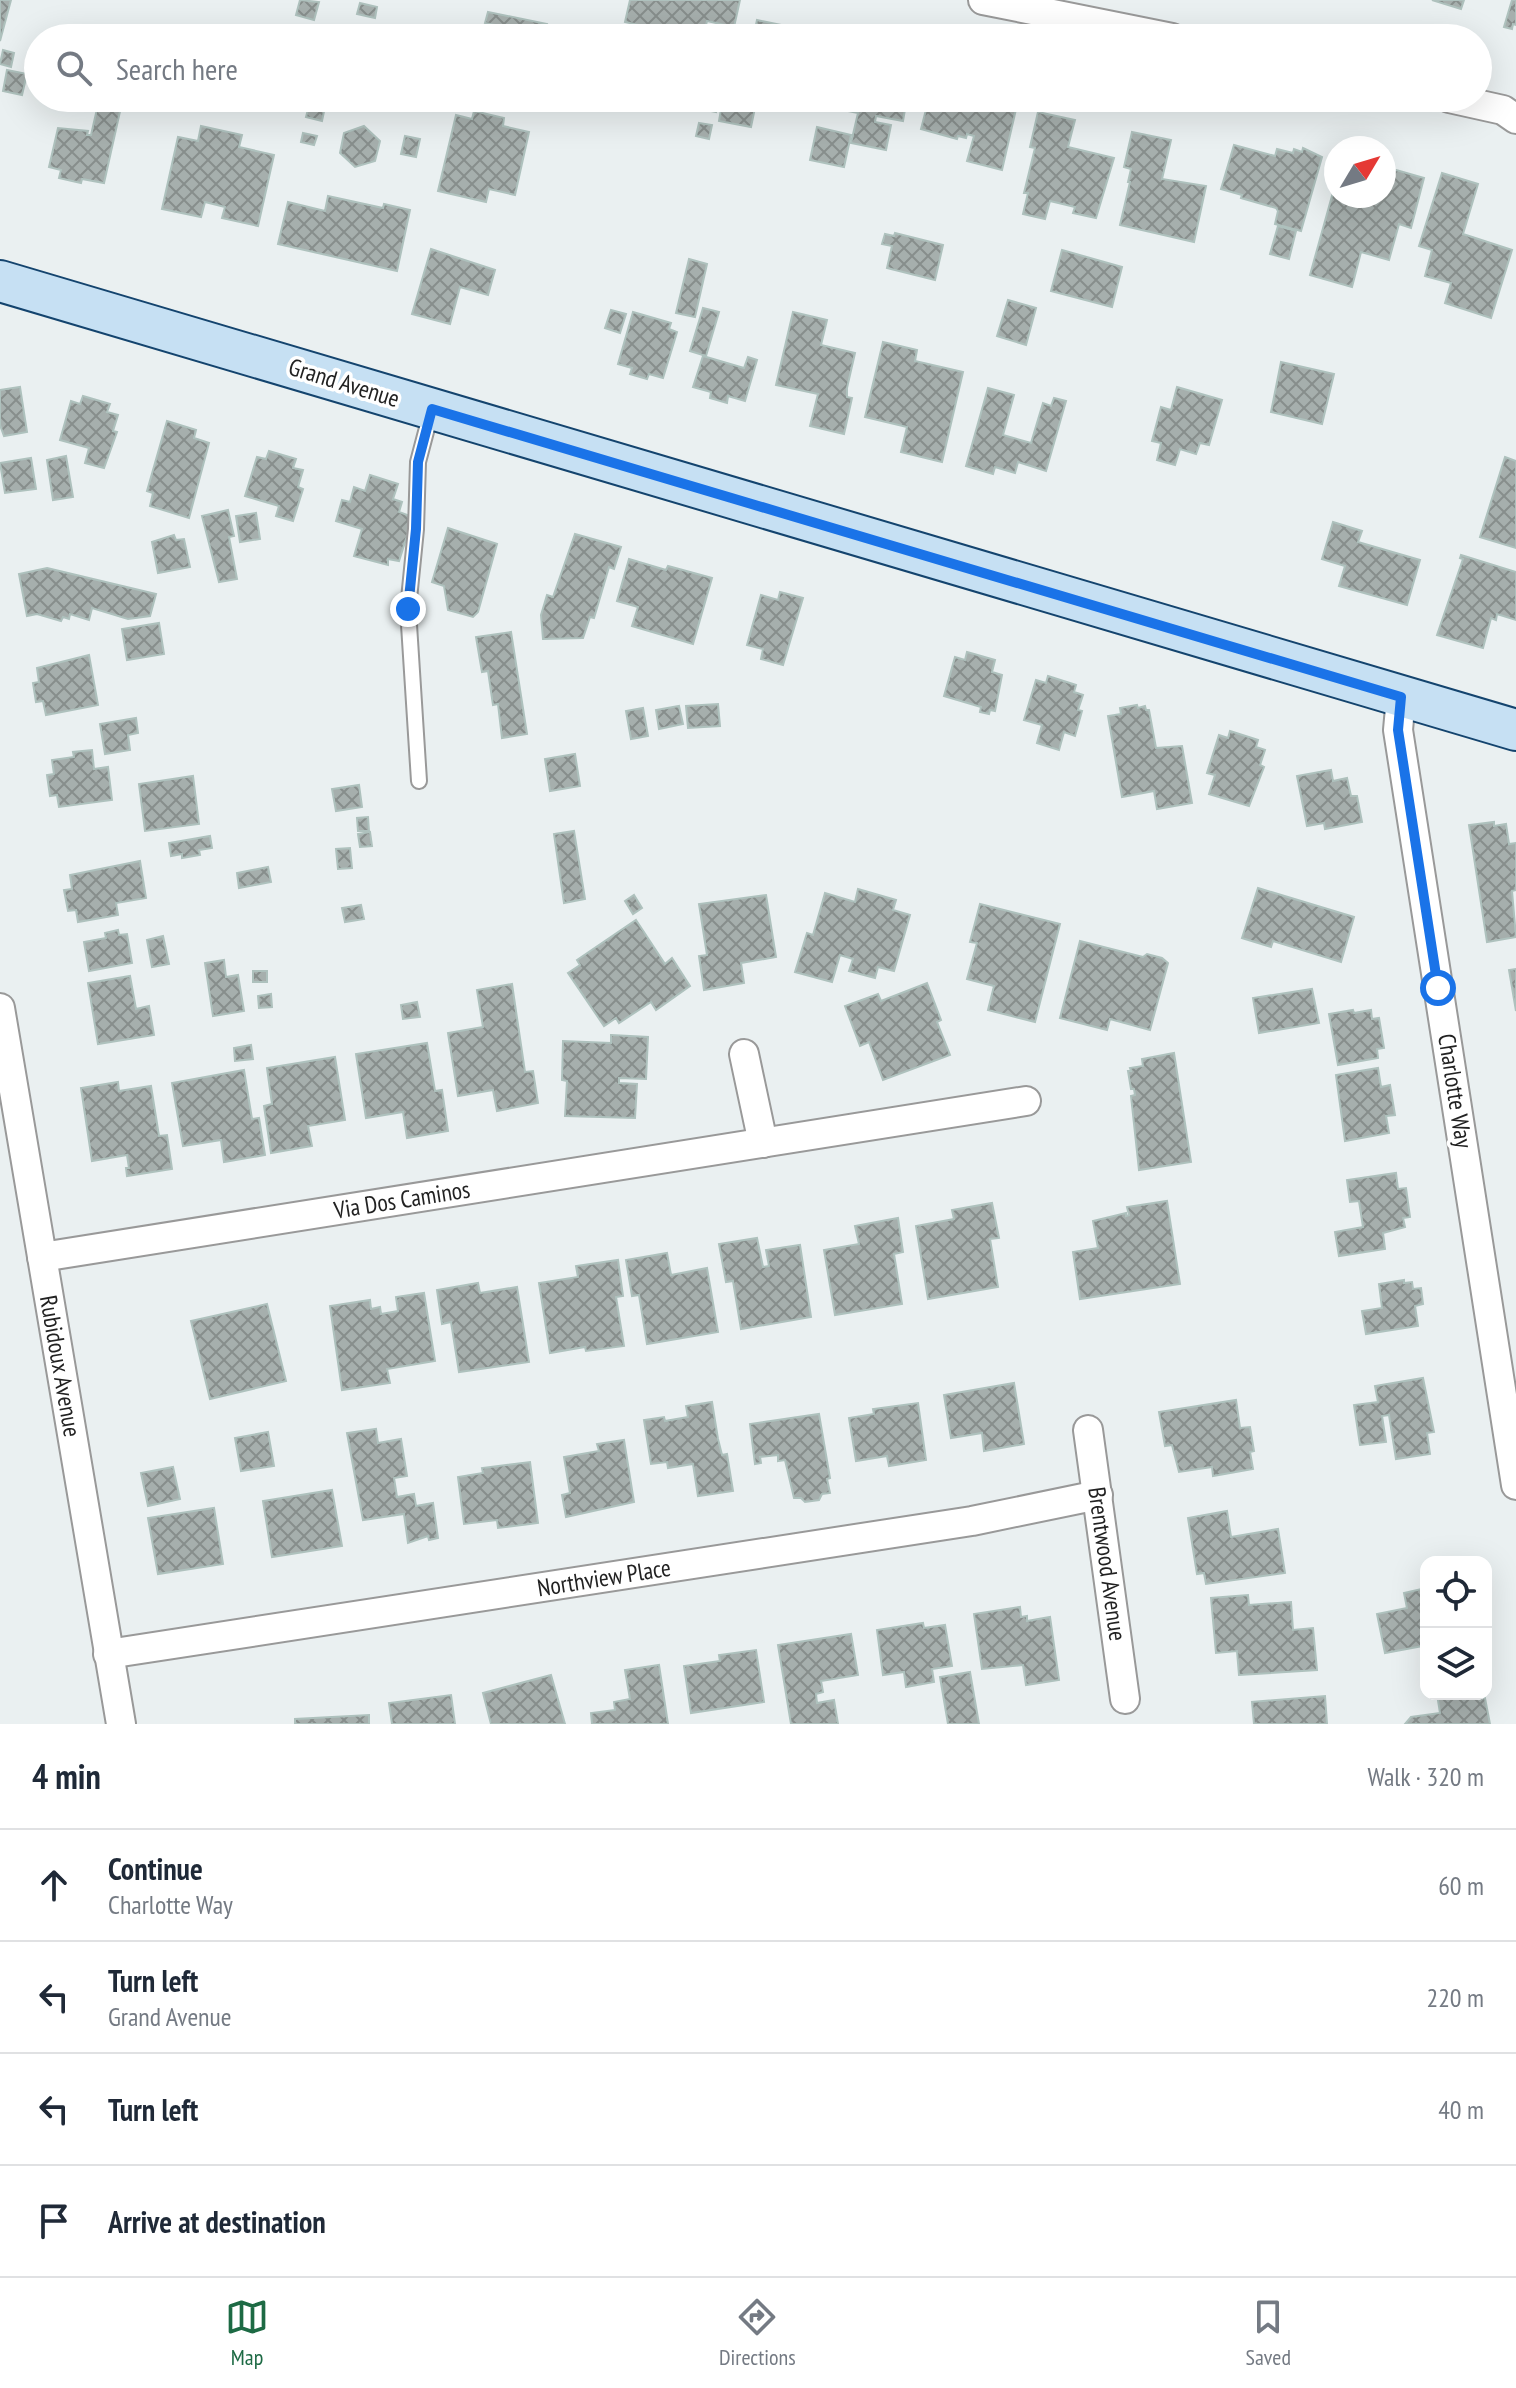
<!DOCTYPE html>
<meta charset="utf-8">
<style>
body{margin:0;font-family:"PT Sans Narrow",sans-serif;background:#f2f2f3;color:#1f2937}
.controls{position:absolute;right:24px;bottom:24px;display:grid;overflow:hidden;border-radius:16px;box-shadow:0 8px 32px #0002}
.controls button{width:72px;height:72px;display:grid;place-items:center;padding:0;border:0;border-bottom:2px solid #e0e1e3;background:#fff;color:#1f2937;font:40px sans-serif}
.compass{position:absolute;left:1324px;top:136px;width:72px;height:72px;border-radius:50%;background:#fff;box-shadow:0 8px 32px #0002;rotate:52deg}
.stop{position:absolute;width:24px;height:24px;margin:-18px;border:6px solid #1a73e8;border-radius:50%;background:#fff}
.stop.end{background:#1a73e8;border-color:#fff;box-shadow:0 2px 8px #0008}
.list{margin:0;padding:0;list-style:none}
h2{display:flex;justify-content:space-between;align-items:center;height:104px;margin:0;padding:0 32px;font-size:34px}
h2 small{font-size:26px;font-weight:400;color:#747a83}
.list li{display:grid;grid-template-columns:52px 1fr auto;gap:24px;align-items:center;box-sizing:border-box;height:112px;padding:0 32px;border-top:2px solid #e0e1e3}
.list b{display:block;font-size:30px;white-space:nowrap}
.list p{margin:0;font-size:26px;white-space:nowrap;color:#747a83}
.list em{font-size:26px;font-style:normal;color:#747a83}
.icon{flex:none;width:44px;height:44px;fill:none;stroke:currentColor;stroke-width:2;stroke-linecap:round;stroke-linejoin:round}
.map{position:relative;flex:none;width:1516px;height:1724px;overflow:hidden}
.search{position:absolute;background:#fff;box-shadow:0 8px 32px #0002;left:24px;right:24px;top:24px;height:88px;display:flex;align-items:center;gap:20px;box-sizing:border-box;padding:0 28px;border-radius:44px;color:#747a83;font-size:30px}
.sheet{height:552px;background:#fff}
nav{display:flex;justify-content:space-around;align-items:center;box-sizing:border-box;height:112px;border-top:2px solid #e0e1e3;background:#fff;font-size:22px;color:#747a83}
nav a{display:grid;justify-items:center;gap:4px}
nav .on{color:#1d6a44}
.map>svg:first-child{display:block}
</style>
<div class="map">
<svg width="1516" height="1724" viewBox="0 0 1516 1724">
<defs>
<pattern id="building-cross-hatch" width="8" height="8" patternUnits="userSpaceOnUse" patternTransform="scale(2)"><rect width="8" height="8" fill="#a6afad"/><path d="M0 0l8 8M0 8l8-8" fill="none" stroke="#878e8c"/></pattern>
</defs>
<rect width="100%" height="100%" fill="#eaf0f1"/>
<!-- building -->
<g fill="url(#building-cross-hatch)" stroke="#aec1bd" stroke-width="2">
<polygon points="0,0 11,0 0,41"/>
<polygon points="300,0 319,2 314,20 296,15"/>
<polygon points="630,0 740,0 734,27 707,21 705,29 699,28 697,38 625,22"/>
<polygon points="1432,0 1464,0 1461,9"/>
<polygon points="1512,0 1516,0 1516,25 1513,24 1512,29 1504,27"/>
<polygon points="360,3 377,7 375,18 357,14"/>
<polygon points="488,12 547,24 545,35 485,23"/>
<polygon points="757,20 806,30 806,38 753,38"/>
<polygon points="3,50 14,53 11,67 0,64"/>
<polygon points="7,70 27,74 22,95 3,91"/>
<polygon points="90,98 123,98 104,183 82,179 81,183 59,178 61,170 49,167 58,128 88,131 87,135 91,135 97,109 88,107"/>
<polygon points="311,98 326,102 322,121 306,117"/>
<polygon points="680,98 718,98 716,112 678,104"/>
<polygon points="723,98 757,98 751,127 719,121"/>
<polygon points="846,98 907,98 903,121 876,116 875,122 891,125 886,150 851,143 858,113 843,110"/>
<polygon points="929,98 996,98 996,100 1017,105 1002,170 967,161 974,136 967,134 966,138 958,136 957,139 921,129"/>
<polygon points="474,111 504,118 503,126 529,132 515,195 489,189 486,202 438,191 456,115 472,119"/>
<polygon points="1038,112 1075,120 1068,147 1114,158 1096,218 1073,213 1075,207 1050,201 1045,219 1023,214 1028,193 1024,193 1035,148 1030,147"/>
<polygon points="699,123 712,125 709,139 696,136"/>
<polygon points="201,126 242,135 239,147 274,155 258,226 222,218 225,207 205,202 201,217 162,209 178,137 198,141"/>
<polygon points="364,126 380,141 375,161 355,167 340,153 344,133"/>
<polygon points="817,127 851,135 844,167 810,160"/>
<polygon points="1132,132 1171,140 1162,179 1206,186 1194,242 1120,225 1130,182 1128,182 1131,169 1124,167"/>
<polygon points="303,133 317,136 314,145 301,142"/>
<polygon points="405,136 420,139 416,157 401,154"/>
<polygon points="1234,145 1275,156 1277,149 1293,153 1294,149 1302,152 1303,148 1322,157 1301,231 1275,224 1278,211 1276,208 1241,198 1242,195 1221,189"/>
<polygon points="1389,168 1424,178 1411,228 1399,224 1389,260 1361,252 1352,287 1310,275 1335,185 1336,196 1381,198 1384,196"/>
<polygon points="1442,173 1478,184 1463,234 1512,250 1491,318 1445,303 1451,283 1425,276 1432,250 1419,246"/>
<polygon points="328,196 383,208 384,204 410,210 397,271 278,244 288,202 325,211"/>
<polygon points="1278,226 1296,231 1289,259 1270,254"/>
<polygon points="895,233 943,245 935,280 887,268 892,246 882,244 885,234 894,236"/>
<polygon points="431,249 495,270 488,295 460,287 450,324 412,314"/>
<polygon points="1062,250 1122,267 1112,307 1051,291"/>
<polygon points="689,259 707,264 695,317 676,313"/>
<polygon points="1008,300 1036,308 1026,345 997,336"/>
<polygon points="703,308 719,312 706,356 690,351"/>
<polygon points="611,310 626,314 620,333 605,328"/>
<polygon points="633,312 671,323 669,329 677,332 663,378 649,374 647,379 630,374 632,368 618,364"/>
<polygon points="793,312 827,320 821,345 855,353 847,388 847,397 852,398 844,434 810,426 818,394 776,385"/>
<polygon points="883,342 917,350 915,361 963,372 942,462 901,452 907,427 865,417"/>
<polygon points="703,356 744,368 748,357 757,360 745,401 728,396 727,403 710,398 711,392 693,387"/>
<polygon points="1281,362 1334,374 1322,424 1271,412"/>
<polygon points="20,387 27,432 4,436 0,425 0,390"/>
<polygon points="1177,387 1222,400 1209,445 1200,443 1196,454 1180,449 1175,465 1157,460 1161,443 1152,441 1161,407 1171,410"/>
<polygon points="988,388 1014,395 1003,435 1031,443 1043,403 1051,406 1054,398 1066,401 1046,471 1018,462 1015,473 995,467 993,474 966,466"/>
<polygon points="83,396 110,404 107,412 118,415 113,431 117,432 104,468 85,463 89,448 60,440 71,401 80,404"/>
<polygon points="167,421 196,430 194,438 209,443 189,518 150,506 153,493 147,491"/>
<polygon points="269,451 296,459 293,468 303,470 298,487 303,489 293,521 276,516 279,506 245,496 257,457 266,459"/>
<polygon points="66,456 73,497 53,500 47,460"/>
<polygon points="1505,457 1516,461 1516,548 1480,537"/>
<polygon points="31,458 36,489 5,493 0,463"/>
<polygon points="370,475 398,484 393,499 402,502 399,512 413,517 399,561 388,559 388,565 354,556 362,529 336,521 342,500 350,502 354,487 365,491"/>
<polygon points="228,510 234,536 229,537 237,579 219,582 202,516"/>
<polygon points="256,513 260,539 240,542 236,516"/>
<polygon points="1333,522 1362,531 1358,542 1420,560 1407,605 1339,586 1345,566 1322,559"/>
<polygon points="448,528 497,544 478,612 473,617 448,610 444,586 432,582"/>
<polygon points="575,534 621,547 614,569 609,567 594,618 590,617 583,638 543,639 541,615 547,595 553,597"/>
<polygon points="174,535 176,540 184,539 190,567 158,573 152,542"/>
<polygon points="1461,555 1516,572 1516,620 1497,614 1496,620 1491,618 1483,648 1437,635 1463,559 1460,558"/>
<polygon points="629,559 666,570 668,566 712,578 693,644 632,626 638,607 617,601"/>
<polygon points="47,568 156,594 150,616 128,619 92,608 89,620 70,614 69,619 63,617 61,621 37,614 27,616 19,574"/>
<polygon points="780,592 803,598 783,665 761,659 763,649 747,645 761,595 778,600"/>
<polygon points="159,623 164,654 127,660 122,629"/>
<polygon points="511,632 527,734 502,738 498,704 493,705 488,671 482,672 476,637"/>
<polygon points="967,652 995,660 992,672 1002,675 995,711 990,710 989,714 980,712 981,707 944,696 955,657 965,660"/>
<polygon points="89,655 98,705 46,715 43,701 36,702 33,683 39,682 37,668"/>
<polygon points="1048,676 1076,685 1074,692 1083,695 1078,710 1082,711 1075,736 1064,732 1059,750 1037,743 1042,725 1024,720 1036,680 1046,683"/>
<polygon points="718,704 720,726 688,728 686,706"/>
<polygon points="1137,705 1138,708 1145,706 1146,710 1149,710 1156,748 1182,746 1192,803 1157,809 1154,791 1122,797 1108,716 1121,714 1120,708"/>
<polygon points="679,706 683,724 659,729 656,710"/>
<polygon points="643,708 648,736 631,739 626,711"/>
<polygon points="136,718 138,733 128,735 130,750 105,754 100,724"/>
<polygon points="1230,731 1258,740 1256,747 1265,750 1260,765 1264,767 1249,806 1209,794 1215,775 1207,773 1219,735 1228,738"/>
<polygon points="92,750 94,769 108,767 112,800 59,807 57,795 50,796 47,775 54,774 52,760 74,757 73,752"/>
<polygon points="575,754 580,786 550,791 545,759"/>
<polygon points="1331,770 1333,781 1347,778 1351,796 1357,796 1362,822 1325,829 1324,823 1307,826 1297,776"/>
<polygon points="193,776 199,824 145,831 139,784"/>
<polygon points="359,785 362,807 336,811 332,789"/>
<polygon points="368,817 369,831 358,831 357,818"/>
<polygon points="1494,822 1494,826 1506,824 1509,844 1516,843 1516,890 1512,891 1516,937 1487,942 1469,825"/>
<polygon points="574,831 585,899 564,903 554,834"/>
<polygon points="370,832 372,846 360,847 358,834"/>
<polygon points="210,836 212,848 199,850 200,855 182,858 182,854 171,856 169,843"/>
<polygon points="350,848 352,868 338,869 336,849"/>
<polygon points="140,861 146,898 116,903 118,915 78,922 76,910 68,911 64,890 72,889 70,875"/>
<polygon points="268,867 271,882 239,888 237,873"/>
<polygon points="1258,888 1354,917 1341,962 1273,941 1271,947 1242,938"/>
<polygon points="858,889 896,900 893,910 910,915 894,971 878,967 875,978 849,971 853,959 840,955 832,982 795,972 807,933 813,935 825,893 855,902"/>
<polygon points="634,895 642,908 633,914 625,901"/>
<polygon points="766,895 776,957 741,963 744,983 704,990 699,956 707,955 699,904"/>
<polygon points="980,904 1060,924 1035,1022 988,1010 994,986 967,979 977,943 970,942"/>
<polygon points="361,905 364,919 345,922 342,908"/>
<polygon points="636,920 665,964 672,958 690,986 656,1010 651,1002 619,1023 616,1018 604,1026 568,973 580,965 577,960"/>
<polygon points="118,930 119,935 127,934 132,963 89,971 84,942 106,938 105,933"/>
<polygon points="163,936 169,964 152,967 147,940"/>
<polygon points="1080,941 1143,957 1147,954 1162,958 1168,963 1150,1030 1110,1019 1107,1030 1060,1018"/>
<polygon points="224,960 226,977 238,975 244,1011 213,1016 205,963"/>
<polygon points="1516,969 1516,1011 1509,970"/>
<rect x="253" y="971" width="14" height="11"/>
<polygon points="130,976 136,1009 149,1006 154,1035 98,1044 88,983"/>
<polygon points="927,983 941,1020 937,1022 950,1055 883,1080 869,1042 860,1046 845,1006 878,994 881,1001"/>
<polygon points="512,984 525,1072 533,1071 538,1103 497,1111 493,1090 458,1096 448,1033 483,1027 477,990"/>
<polygon points="1312,989 1319,1023 1259,1033 1253,998"/>
<polygon points="271,994 272,1007 259,1008 258,996"/>
<polygon points="417,1002 420,1017 403,1019 401,1005"/>
<polygon points="1353,1010 1354,1013 1371,1010 1372,1019 1379,1018 1384,1048 1377,1049 1378,1058 1338,1065 1329,1014"/>
<polygon points="611,1035 648,1037 646,1079 619,1078 619,1083 637,1084 635,1118 565,1116 567,1081 562,1080 563,1041 611,1043"/>
<polygon points="427,1043 435,1091 442,1090 448,1131 407,1138 403,1112 366,1118 356,1054"/>
<polygon points="251,1045 253,1059 235,1061 234,1048"/>
<polygon points="1174,1053 1191,1162 1139,1170 1131,1096 1135,1095 1134,1089 1131,1089 1128,1071 1131,1071 1130,1068 1143,1066 1142,1059"/>
<polygon points="335,1057 345,1120 308,1126 312,1146 271,1153 264,1106 272,1104 267,1068"/>
<polygon points="1378,1068 1381,1087 1390,1085 1395,1115 1386,1116 1389,1133 1345,1141 1336,1075"/>
<polygon points="244,1070 252,1119 259,1118 265,1155 224,1162 221,1140 183,1146 172,1083"/>
<polygon points="118,1082 119,1091 151,1086 159,1136 167,1135 172,1169 127,1176 126,1168 129,1168 127,1155 92,1161 81,1088"/>
<polygon points="1396,1173 1398,1189 1406,1188 1410,1217 1403,1218 1405,1227 1383,1233 1385,1249 1339,1256 1335,1232 1363,1227 1359,1201 1350,1202 1347,1180"/>
<polygon points="1167,1201 1180,1284 1080,1299 1073,1252 1098,1248 1093,1221 1126,1213 1126,1216 1129,1215 1127,1207"/>
<polygon points="992,1203 999,1238 990,1239 998,1287 928,1299 916,1226 954,1219 952,1210"/>
<polygon points="898,1218 903,1252 894,1254 902,1304 835,1315 824,1250 859,1244 855,1226"/>
<polygon points="757,1238 763,1267 769,1266 766,1250 800,1245 811,1317 741,1329 733,1281 726,1282 719,1244"/>
<polygon points="667,1253 671,1275 707,1268 718,1332 647,1344 639,1295 632,1296 626,1260"/>
<polygon points="618,1260 623,1296 616,1297 624,1346 586,1351 585,1347 550,1353 539,1283 578,1277 576,1266"/>
<polygon points="1404,1280 1404,1283 1412,1282 1413,1289 1421,1288 1423,1304 1415,1306 1418,1326 1366,1334 1362,1311 1382,1308 1379,1284"/>
<polygon points="478,1283 480,1293 517,1287 529,1362 459,1372 451,1322 442,1324 437,1290"/>
<polygon points="424,1293 435,1361 387,1369 390,1383 342,1390 330,1306 370,1300 371,1309 380,1307 381,1314 398,1311 396,1297"/>
<polygon points="267,1304 286,1381 210,1399 191,1321"/>
<polygon points="1423,1378 1434,1432 1427,1433 1430,1454 1396,1459 1389,1415 1382,1416 1386,1442 1360,1445 1354,1405 1378,1402 1375,1386"/>
<polygon points="1014,1383 1024,1444 984,1451 982,1433 951,1438 944,1395"/>
<polygon points="1236,1400 1240,1428 1250,1427 1254,1451 1250,1452 1253,1469 1213,1476 1212,1467 1179,1472 1172,1445 1165,1446 1159,1412"/>
<polygon points="712,1402 718,1439 722,1455 727,1454 733,1491 698,1496 693,1464 668,1468 667,1462 651,1464 644,1420 664,1417 665,1421 688,1417 686,1406"/>
<polygon points="918,1403 926,1460 889,1466 887,1456 856,1461 849,1418 874,1414 873,1409"/>
<polygon points="819,1414 830,1478 827,1479 830,1493 822,1494 819,1500 805,1502 801,1498 794,1498 785,1460 778,1461 778,1455 760,1457 761,1463 755,1464 750,1424"/>
<polygon points="376,1429 378,1443 401,1439 407,1476 394,1478 397,1497 414,1494 416,1506 433,1503 438,1538 429,1540 428,1536 408,1543 404,1514 363,1520 347,1433"/>
<polygon points="268,1432 274,1466 241,1471 235,1438"/>
<polygon points="624,1440 634,1502 566,1517 562,1495 570,1493 564,1457 599,1451 597,1444"/>
<polygon points="530,1462 538,1523 498,1528 497,1520 464,1524 458,1477 483,1473 482,1468"/>
<polygon points="173,1467 180,1499 148,1506 141,1473"/>
<polygon points="332,1490 342,1546 272,1557 263,1501"/>
<polygon points="214,1508 223,1564 158,1574 148,1518"/>
<polygon points="1227,1511 1231,1537 1278,1529 1285,1573 1206,1584 1204,1573 1197,1574 1188,1518"/>
<polygon points="1426,1588 1426,1637 1421,1638 1423,1646 1385,1653 1377,1614 1407,1608 1404,1593"/>
<polygon points="1248,1595 1249,1605 1291,1602 1293,1630 1313,1628 1317,1670 1239,1675 1237,1651 1216,1653 1211,1598"/>
<polygon points="1020,1607 1021,1617 1027,1616 1027,1621 1050,1617 1059,1680 1026,1685 1023,1665 982,1669 974,1614"/>
<polygon points="923,1623 924,1628 945,1625 952,1666 932,1669 934,1682 906,1687 904,1672 883,1675 877,1630"/>
<polygon points="851,1634 858,1675 821,1681 823,1692 816,1694 817,1703 834,1700 838,1724 791,1724 778,1645"/>
<polygon points="756,1650 764,1702 691,1713 684,1666 720,1661 719,1655"/>
<polygon points="659,1665 668,1724 592,1724 591,1713 615,1710 614,1702 630,1699 625,1670"/>
<polygon points="970,1672 979,1724 948,1724 940,1677"/>
<polygon points="551,1675 565,1724 491,1724 483,1693"/>
<polygon points="1437,1694 1477,1694 1478,1699 1485,1698 1490,1724 1405,1724 1411,1717 1440,1713"/>
<polygon points="451,1695 455,1724 392,1724 389,1703"/>
<polygon points="1325,1696 1327,1724 1254,1724 1252,1702"/>
<polygon points="369,1715 369,1724 295,1724 295,1719"/>
</g>
<g fill="none" stroke-linecap="round" stroke-linejoin="round">
<defs>
<polyline id="lane" points="419,781 408,609 416,529 418,462 432,409"/>
<g id="street">
<polyline points="983,0 1172,38"/>
<polyline points="1449,98 1503,110 1516,119"/>
<polyline points="1401,697 1398,730 1516,1485"/>
<polyline points="0,1008 121,1724"/>
<polyline points="744,1054 763,1143"/>
<polyline points="42,1257 1026,1101"/>
<polyline points="1088,1430 1125,1699"/>
<polyline points="108,1654 972,1521 1098,1495"/>
</g>
<polyline id="secondary" points="0,281 1516,730"/>
</defs>
<!-- lane casing -->
<use href="#lane" stroke="#999" stroke-width="18"/>
<!-- street casing -->
<use href="#street" stroke="#999" stroke-width="32"/>
<!-- secondary casing -->
<use href="#secondary" stroke="#14446e" stroke-width="44"/>
<!-- lane -->
<use href="#lane" stroke="#fff" stroke-width="14"/>
<!-- street -->
<use href="#street" stroke="#fff" stroke-width="28"/>
<!-- secondary -->
<use href="#secondary" stroke="#c6e0f3" stroke-width="40"/>
</g>
<g fill="none" stroke-linecap="round" stroke-linejoin="round">
<!-- route -->
<polyline stroke="#1a73e8" stroke-width="10" points="408,609 416,529 418,462 432,409 1401,697 1398,730 1438,988"/>
</g>
<g text-anchor="middle" stroke-width="7" stroke-linejoin="round" paint-order="stroke">
<!-- street labels -->
<g font-size="24" fill="#222" stroke="#fff">
<text transform="translate(344 383) rotate(17)" y="8">Grand Avenue</text>
<text transform="translate(1455 1091) rotate(81)" y="8">Charlotte Way</text>
<text transform="translate(402 1200) rotate(-9)" y="8">Via Dos Caminos</text>
<text transform="translate(60 1366) rotate(80)" y="8">Rubidoux Avenue</text>
<text transform="translate(1107 1564) rotate(82)" y="8">Brentwood Avenue</text>
<text transform="translate(604 1578) rotate(-9)" y="8">Northview Place</text>
</g>
</g>
</svg>
<div class="controls">
<button><svg class="icon" aria-label="locate" viewBox="0 0 24 24"><circle cx="12" cy="12" r="6"/><path d="M12 2v4M12 18v4M2 12h4M18 12h4"/></svg></button>
<button><svg class="icon" aria-label="layers" viewBox="0 0 24 24"><path d="M12 4l9 5-9 5-9-5zM3 14l9 5 9-5"/></svg></button>
</div>
<svg class="compass" viewBox="-18 -18 36 36"><path d="M0-13l5 13h-10z" fill="#e53935"/><path d="M0 13l5-13h-10z" fill="#747a83"/></svg>
<div class="stop" style="left:1438px;top:988px"></div>
<div class="stop end" style="left:408px;top:609px"></div>
<div class="search"><svg class="icon" aria-label="search" viewBox="0 0 24 24"><circle cx="10" cy="10" r="6"/><path d="M15 15l6 6"/></svg>Search here</div>
</div>
<section class="sheet">
<h2>4 min<small>Walk · 320 m</small></h2>
<ul class="list">
<li><svg class="icon" aria-label="ahead" viewBox="0 0 24 24"><path d="M12 20V5M6 11l6-6 6 6"/></svg><div><b>Continue</b><p>Charlotte Way</p></div><em>60 m</em></li>
<li><svg class="icon" aria-label="left" viewBox="0 0 24 24"><path d="M17 20v-9H6M10 6l-5 5 5 5"/></svg><div><b>Turn left</b><p>Grand Avenue</p></div><em>220 m</em></li>
<li><svg class="icon" aria-label="left" viewBox="0 0 24 24"><path d="M17 20v-9H6M10 6l-5 5 5 5"/></svg><div><b>Turn left</b></div><em>40 m</em></li>
<li><svg class="icon" aria-label="arrive" viewBox="0 0 24 24"><path d="M6 21V4h12l-3 4 3 4H6"/></svg><div><b>Arrive at destination</b></div></li>
</ul>
</section>
<nav>
<a class="on"><svg class="icon" aria-label="map" viewBox="0 0 24 24"><path d="M3 6l6-2 6 2 6-2v14l-6 2-6-2-6 2zM9 4v14M15 6v14"/></svg>Map</a>
<a><svg class="icon" aria-label="directions" viewBox="0 0 24 24"><path d="M12 3l9 9-9 9-9-9zM9 14v-3h6M13 9l2 2-2 2"/></svg>Directions</a>
<a><svg class="icon" aria-label="saved" viewBox="0 0 24 24"><path d="M7 4h10v16l-5-4-5 4z"/></svg>Saved</a>
</nav>
